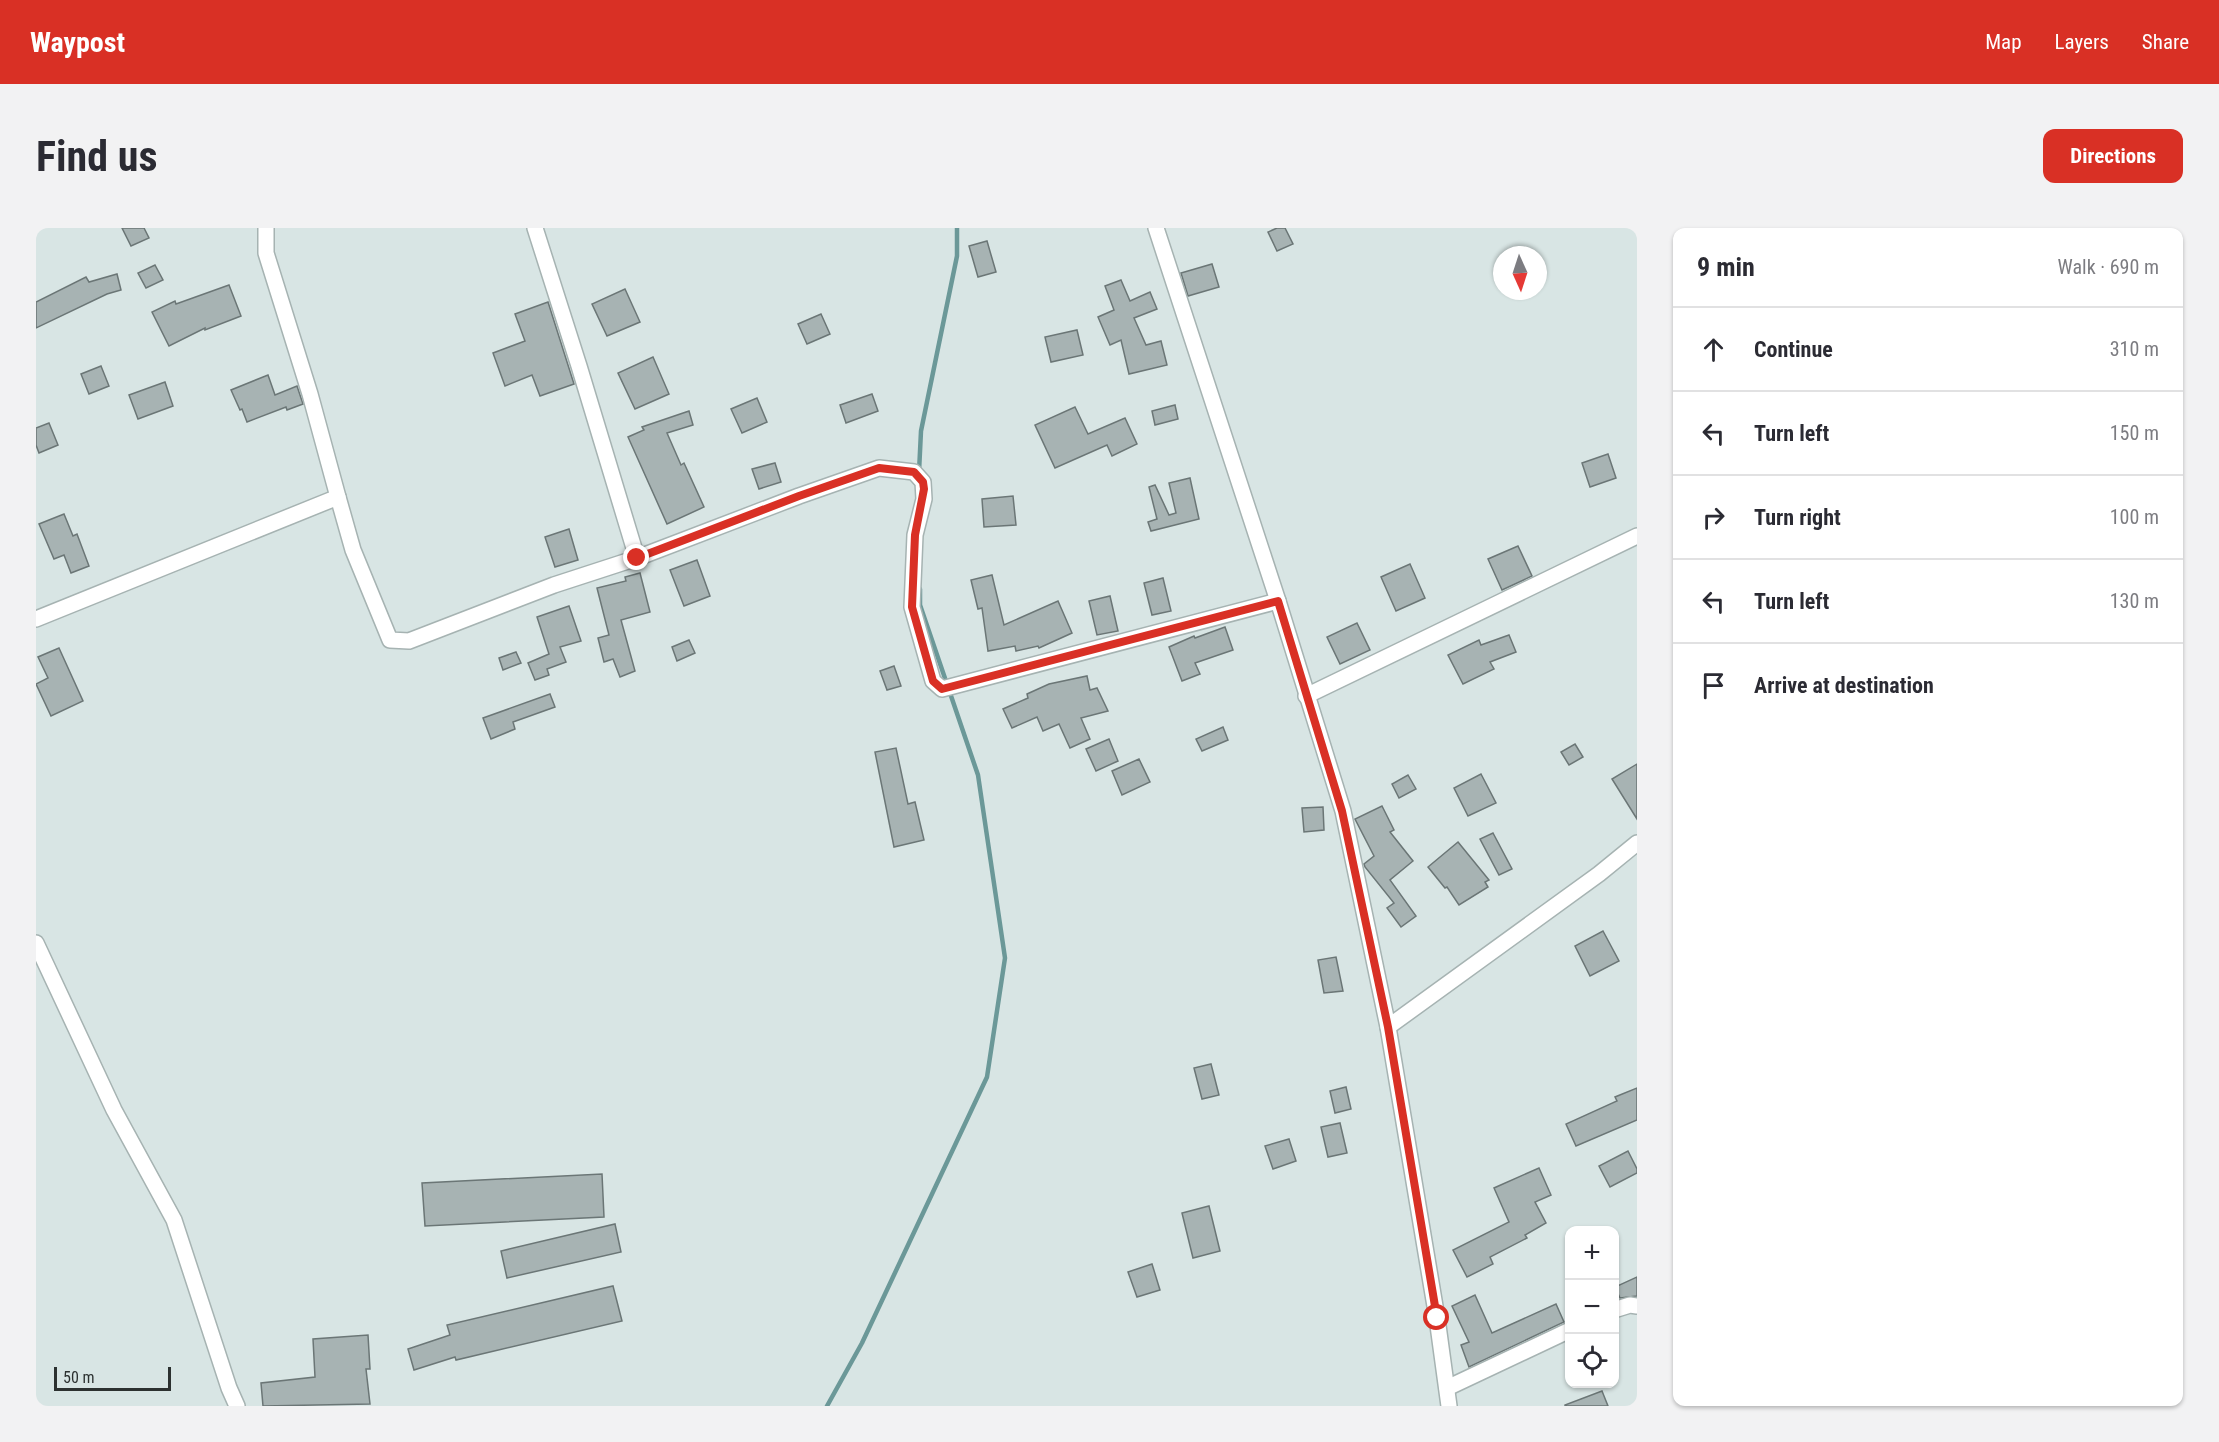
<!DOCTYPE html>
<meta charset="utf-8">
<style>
body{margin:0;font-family:"Roboto Condensed",sans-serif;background:#f2f2f3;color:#2b2b33}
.controls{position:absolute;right:18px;bottom:18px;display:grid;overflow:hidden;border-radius:12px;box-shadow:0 2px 4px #0004}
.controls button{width:54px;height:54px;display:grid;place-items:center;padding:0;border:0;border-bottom:2px solid #e1e1e2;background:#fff;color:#2b2b33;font:30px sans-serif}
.compass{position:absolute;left:1457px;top:18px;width:54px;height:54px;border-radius:50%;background:#fff;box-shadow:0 2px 4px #0004;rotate:177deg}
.scale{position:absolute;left:18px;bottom:15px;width:117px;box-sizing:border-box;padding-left:6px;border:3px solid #2c3130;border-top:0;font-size:16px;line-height:21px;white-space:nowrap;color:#2c3130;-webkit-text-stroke:4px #d8e5e4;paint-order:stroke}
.stop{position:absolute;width:18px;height:18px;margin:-14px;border:4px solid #d93025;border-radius:50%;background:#fff}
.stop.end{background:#d93025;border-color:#fff;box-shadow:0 2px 6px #0008}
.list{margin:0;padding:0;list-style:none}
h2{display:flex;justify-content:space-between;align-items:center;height:78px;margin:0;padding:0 24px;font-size:26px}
h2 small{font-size:20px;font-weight:400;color:#7c7c81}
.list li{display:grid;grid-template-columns:39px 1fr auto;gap:18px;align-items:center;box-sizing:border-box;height:84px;padding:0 24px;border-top:2px solid #e1e1e2}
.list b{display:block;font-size:22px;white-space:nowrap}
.list em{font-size:20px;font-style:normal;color:#7c7c81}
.icon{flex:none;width:33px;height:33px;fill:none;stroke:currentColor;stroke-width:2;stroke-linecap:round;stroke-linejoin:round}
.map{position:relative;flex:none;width:1601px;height:1178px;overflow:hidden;border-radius:12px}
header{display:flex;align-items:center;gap:36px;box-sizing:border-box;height:84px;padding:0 30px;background:#d93025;color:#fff}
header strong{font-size:28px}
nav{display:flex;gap:33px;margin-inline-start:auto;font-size:21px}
.intro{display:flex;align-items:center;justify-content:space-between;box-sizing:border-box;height:144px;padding:0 36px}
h1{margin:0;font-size:42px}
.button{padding:15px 27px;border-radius:12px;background:#d93025;color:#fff;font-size:21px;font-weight:700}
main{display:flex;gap:36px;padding:0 36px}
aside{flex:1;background:#fff;border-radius:12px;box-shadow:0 2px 4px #0004}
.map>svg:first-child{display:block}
</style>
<header>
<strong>Waypost</strong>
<nav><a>Map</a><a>Layers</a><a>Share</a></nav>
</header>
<div class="intro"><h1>Find us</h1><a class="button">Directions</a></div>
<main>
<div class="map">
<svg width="1601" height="1178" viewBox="0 0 1601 1178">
<rect width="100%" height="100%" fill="#d8e5e4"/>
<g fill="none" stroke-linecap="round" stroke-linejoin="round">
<!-- stream -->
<g stroke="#6b9898" stroke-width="4.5">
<polyline points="883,244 885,203 921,28 921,0"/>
<polyline points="791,1178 826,1115 951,849 969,730 942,547 884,377 884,361"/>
</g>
</g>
<!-- building -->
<g fill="#a7b3b3" stroke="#6b7676" stroke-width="1.5">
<polygon points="86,0 108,0 113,10 95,18"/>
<polygon points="1241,0 1249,0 1257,16 1241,23 1232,4"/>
<polygon points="951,13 960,44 942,49 933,18"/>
<polygon points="1176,36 1183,59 1152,68 1145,45"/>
<polygon points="119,37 127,52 110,60 102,45"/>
<polygon points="81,46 85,62 71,66 0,100 0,74 50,49 53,54"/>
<polygon points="1085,52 1094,73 1114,64 1121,81 1098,90 1110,117 1125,113 1131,137 1093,146 1085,112 1074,117 1062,89 1078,82 1069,58"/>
<polygon points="193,57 205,88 169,102 169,100 133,118 116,84 139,73 140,76"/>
<polygon points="589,61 604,94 571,108 556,76"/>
<polygon points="512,74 538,156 504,168 496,147 469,158 457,125 489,113 479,86"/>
<polygon points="785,86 794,106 771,116 762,96"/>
<polygon points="1041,102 1047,127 1015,134 1009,109"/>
<polygon points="617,129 633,166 599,181 582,145"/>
<polygon points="65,138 73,158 53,166 45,146"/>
<polygon points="232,147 239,167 261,158 267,176 251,182 250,179 211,194 206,181 204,182 195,162"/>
<polygon points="129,154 137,178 102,191 93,167"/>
<polygon points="836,166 842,183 810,195 804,177"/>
<polygon points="721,170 731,194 706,205 695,181"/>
<polygon points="1139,177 1142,191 1119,197 1116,183"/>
<polygon points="1039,179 1052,206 1089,190 1101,216 1076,228 1071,217 1019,240 999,197"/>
<polygon points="653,183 657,197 631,205 645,237 648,235 668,279 631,296 592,209 608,202 606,199"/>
<polygon points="13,195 22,217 3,225 0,217 0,200"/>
<polygon points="1572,226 1580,250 1554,259 1546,235"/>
<polygon points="739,235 745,254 723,261 716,241"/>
<polygon points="1154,250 1163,291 1115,303 1112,294 1121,291 1113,259 1119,257 1133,287 1140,285 1133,255"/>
<polygon points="977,268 980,297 948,299 946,271"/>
<polygon points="28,286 37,308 41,306 53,338 35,345 28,327 18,331 3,296"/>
<polygon points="533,301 542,332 519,339 509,309"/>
<polygon points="1482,318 1496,348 1466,362 1452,331"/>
<polygon points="661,332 674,368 648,378 634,342"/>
<polygon points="1374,336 1389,370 1360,383 1345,349"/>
<polygon points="604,345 614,384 585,392 599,443 584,449 577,431 568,434 562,410 573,407 561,360 590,353 589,349"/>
<polygon points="956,347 968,397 1022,373 1036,405 1003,420 1002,418 980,423 979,418 952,423 946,380 942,381 935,352"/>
<polygon points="1127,350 1135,383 1116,387 1108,355"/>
<polygon points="1074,368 1082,403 1061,407 1053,373"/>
<polygon points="533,378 545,413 524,419 530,434 511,441 513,447 499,452 492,435 513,426 501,389"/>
<polygon points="1321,395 1334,422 1304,436 1291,409"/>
<polygon points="1189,399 1197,422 1159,435 1164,446 1146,453 1133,419 1158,408 1159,410"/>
<polygon points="1473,407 1480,424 1454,434 1458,441 1427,456 1412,427 1443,412 1445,417"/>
<polygon points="653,412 659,425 641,433 636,419"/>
<polygon points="23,420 47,473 15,488 0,456 12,450 2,429"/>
<polygon points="480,424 485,435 467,442 463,430"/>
<polygon points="858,438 865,458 851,462 844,443"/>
<polygon points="1051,448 1054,462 1061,460 1072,483 1045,490 1054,511 1034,520 1023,496 1007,503 1001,489 976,500 967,481 992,470 991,466 1013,456"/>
<polygon points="514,466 519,479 477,494 479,501 455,511 447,490"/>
<polygon points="1187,499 1192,512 1166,523 1160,511"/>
<polygon points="1073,511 1082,533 1060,543 1050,521"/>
<polygon points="1539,516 1547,529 1533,537 1525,524"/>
<polygon points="860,520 872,576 879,574 888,612 858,619 839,524"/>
<polygon points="1103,531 1114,554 1086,567 1076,543"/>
<polygon points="1601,536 1601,591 1576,551"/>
<polygon points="1445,546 1460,575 1432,588 1418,560"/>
<polygon points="1372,547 1380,561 1363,570 1356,556"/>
<polygon points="1346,578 1358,602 1354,604 1377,633 1354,652 1380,688 1365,699 1351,680 1358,675 1329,639 1328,636 1338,628 1319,591"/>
<polygon points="1287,579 1288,602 1268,604 1266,580"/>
<polygon points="1457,605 1476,641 1463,647 1444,611"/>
<polygon points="1422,614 1453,652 1449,654 1452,659 1423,677 1411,659 1409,660 1392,639"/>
<polygon points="1567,703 1583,733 1554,748 1539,718"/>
<polygon points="1300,729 1307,763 1288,765 1282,732"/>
<polygon points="1175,836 1183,867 1166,871 1158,840"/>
<polygon points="1310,859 1315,881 1299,885 1294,863"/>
<polygon points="1601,860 1601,892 1540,918 1530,896 1581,873 1579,869"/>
<polygon points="1304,895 1311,925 1292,929 1285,899"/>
<polygon points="1253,911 1260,933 1237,941 1229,918"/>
<polygon points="1592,923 1601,941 1601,945 1574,959 1563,938"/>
<polygon points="1503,940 1515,967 1499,974 1510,995 1489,1007 1491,1010 1454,1029 1457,1036 1431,1049 1417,1022 1473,994 1458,960"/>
<polygon points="566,946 568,989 389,998 386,955"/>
<polygon points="1173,978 1184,1023 1157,1030 1146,985"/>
<polygon points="579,996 585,1024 471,1050 465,1023"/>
<polygon points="1116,1036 1124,1062 1101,1069 1092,1044"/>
<polygon points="1601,1049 1601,1068 1584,1070 1579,1059"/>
<polygon points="577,1058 586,1093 420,1132 419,1129 378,1142 372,1121 414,1107 411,1097"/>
<polygon points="1439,1067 1456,1105 1520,1076 1528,1094 1433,1139 1425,1117 1433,1114 1416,1078"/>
<polygon points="332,1107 334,1141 330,1141 334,1176 227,1178 225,1155 279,1149 277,1111"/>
<polygon points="1566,1163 1572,1178 1529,1178 1529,1177"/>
</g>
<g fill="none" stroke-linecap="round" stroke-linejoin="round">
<defs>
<g id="street">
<polyline points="499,0 543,138 601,330"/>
<polyline points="1120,0 1242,373 1307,583 1352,799 1401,1090 1413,1178"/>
<polyline points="302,269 317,322 354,412 373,413 518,357 601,330 763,268 843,240 878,244 887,254 888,271 879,307 876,379 897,453 906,461 1242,373"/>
<polyline points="0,391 302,269 274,166 230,25 230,0"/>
<polyline points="1270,468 1601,308"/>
<polyline points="0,715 78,882 138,992 193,1160 201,1178"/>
<polyline points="1352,799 1563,646 1601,615"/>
<polyline points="1578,1082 1594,1077 1601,1078"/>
<polyline points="1411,1160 1534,1102"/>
</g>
</defs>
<!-- street casing -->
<use href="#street" stroke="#a6b3b2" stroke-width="18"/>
<!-- street -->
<use href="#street" stroke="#fff" stroke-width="15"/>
</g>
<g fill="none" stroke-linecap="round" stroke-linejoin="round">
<!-- route -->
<polyline stroke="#d93025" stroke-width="8" points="601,330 763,268 843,240 878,244 887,254 888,261 879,307 876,379 897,453 906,461 1242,373 1306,583 1352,799 1401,1090"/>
</g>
</svg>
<div class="controls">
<button>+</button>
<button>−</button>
<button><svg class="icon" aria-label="locate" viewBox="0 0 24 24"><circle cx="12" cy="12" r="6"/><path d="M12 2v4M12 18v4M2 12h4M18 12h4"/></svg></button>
</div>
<svg class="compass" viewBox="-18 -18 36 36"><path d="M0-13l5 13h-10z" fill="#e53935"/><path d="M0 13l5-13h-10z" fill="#7c7c81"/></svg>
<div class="scale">50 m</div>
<div class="stop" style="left:1401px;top:1090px"></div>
<div class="stop end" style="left:601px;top:330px"></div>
</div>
<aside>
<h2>9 min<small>Walk · 690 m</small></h2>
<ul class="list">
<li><svg class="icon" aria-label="ahead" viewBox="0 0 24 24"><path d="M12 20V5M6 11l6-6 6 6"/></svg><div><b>Continue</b></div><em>310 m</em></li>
<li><svg class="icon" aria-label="left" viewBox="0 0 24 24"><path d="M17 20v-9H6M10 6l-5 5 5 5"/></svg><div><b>Turn left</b></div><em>150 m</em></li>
<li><svg class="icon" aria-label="right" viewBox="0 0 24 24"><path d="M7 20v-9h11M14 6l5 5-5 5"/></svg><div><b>Turn right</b></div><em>100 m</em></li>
<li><svg class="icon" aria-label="left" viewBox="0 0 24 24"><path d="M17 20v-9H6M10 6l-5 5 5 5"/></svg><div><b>Turn left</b></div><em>130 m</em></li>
<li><svg class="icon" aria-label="arrive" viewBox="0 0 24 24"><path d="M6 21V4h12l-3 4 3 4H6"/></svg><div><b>Arrive at destination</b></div></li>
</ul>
</aside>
</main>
